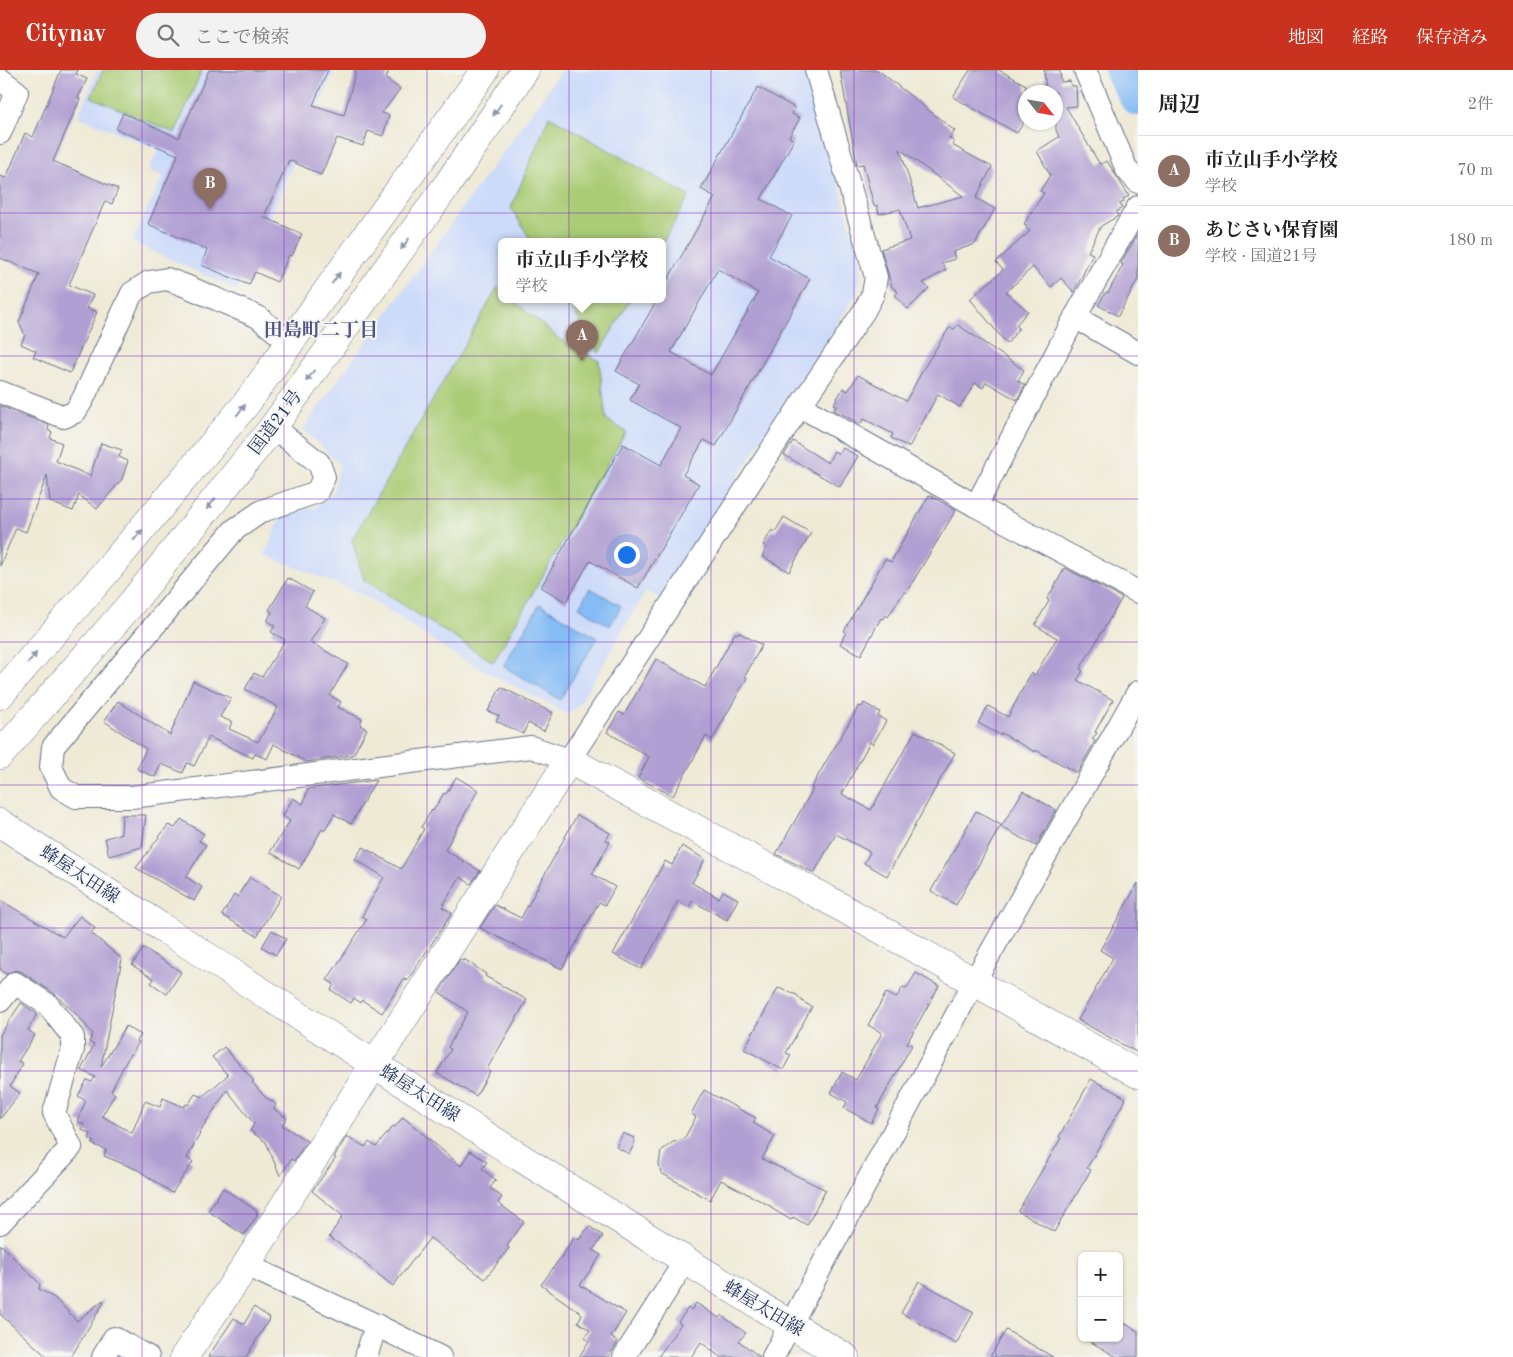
<!DOCTYPE html>
<html lang="ja">
<meta charset="utf-8">
<style>
body{margin:0;font-family:"Old Standard TT","Noto Serif JP",serif;background:#f2f2f2;color:#222}
.controls{position:absolute;right:15px;bottom:15px;display:grid;overflow:hidden;border-radius:8px;box-shadow:0 1px 4px #0004}
.controls button{width:45px;height:45px;display:grid;place-items:center;padding:0;border:0;border-bottom:1px solid #e0e0e0;background:#fff;color:#222;font:25px sans-serif}
.compass{position:absolute;left:1018px;top:15px;width:45px;height:45px;border-radius:50%;background:#fff;box-shadow:0 1px 4px #0004;rotate:121deg}
.you{position:absolute;left:626px;top:484px;width:18px;height:18px;margin:-12px;border:4px solid #fff;border-radius:50%;background:#1a73e8;box-shadow:0 0 0 8px #1a73e833}
.badge{display:grid;place-items:center;width:32px;height:32px;border-radius:50%;background:#c8321e;color:#fff;font-size:16px;font-weight:700}
.pin{position:absolute;translate:-50% -41px;filter:drop-shadow(0 1px 2px #0008)}
.pin::after{content:'';position:absolute;top:26px;width:18px;height:15px;background:inherit;clip-path:polygon(0 0,100% 0,50% 100%)}
.popup{position:absolute;left:498px;top:168px;width:168px;height:65px;box-sizing:border-box;display:grid;place-content:center;border-radius:8px;background:#fff;filter:drop-shadow(0 1px 4px #0005);font-size:16px;white-space:nowrap;color:#767676}
.popup b{font-size:19px;color:#222}
.popup::after{content:'';position:absolute;left:50%;top:100%;margin-left:-10px;border:10px solid transparent;border-top-color:#fff}
.list{margin:0;padding:0;list-style:none}
h2{display:flex;justify-content:space-between;align-items:center;height:65px;margin:0;padding:0 20px;font-size:21px}
h2 small{font-size:16px;font-weight:400;color:#767676}
.list li{display:grid;grid-template-columns:32px 1fr auto;gap:15px;align-items:center;box-sizing:border-box;height:70px;padding:0 20px;border-top:1px solid #e0e0e0}
.list b{display:block;font-size:19px;white-space:nowrap}
.list p{margin:0;font-size:16px;white-space:nowrap;color:#767676}
.list em{font-size:16px;font-style:normal;color:#767676}
.icon{flex:none;width:28px;height:28px;fill:none;stroke:currentColor;stroke-width:2;stroke-linecap:round;stroke-linejoin:round}
.map{position:relative;flex:none;width:1138px;height:1287px;overflow:hidden}
header{display:flex;align-items:center;gap:30px;box-sizing:border-box;height:70px;padding:0 25px;background:#c8321e;color:#fff}
header strong{font-size:24px}
nav{display:flex;gap:28px;margin-inline-start:auto;font-size:18px}
.search{width:350px;height:45px;background:#f2f2f2;display:flex;align-items:center;gap:12px;box-sizing:border-box;padding:0 18px;border-radius:28px;color:#767676;font-size:19px}
main{display:flex}
aside{flex:1;background:#fff}
.map>svg:first-child{display:block}
</style>
<header>
<strong>Citynav</strong>
<div class="search"><svg class="icon" aria-label="search" viewBox="0 0 24 24"><circle cx="10" cy="10" r="6"/><path d="M15 15l6 6"/></svg>ここで検索</div>
<nav><a>地図</a><a>経路</a><a>保存済み</a></nav>
</header>
<main>
<div class="map">
<svg width="1138" height="1287" viewBox="0 0 1138 1287">
<rect width="100%" height="100%" fill="#f6f6f2"/>
<filter id="ink" filterUnits="userSpaceOnUse"><feTurbulence type="fractalNoise" baseFrequency=".02" numOctaves="2"/><feDisplacementMap in="SourceGraphic" scale="10" xChannelSelector="R" yChannelSelector="G"/><feConvolveMatrix kernelMatrix="1 2 1 2 8 2 1 2 1" color-interpolation-filters="sRGB"/></filter>
<filter id="wash" filterUnits="userSpaceOnUse"><feTurbulence type="fractalNoise" baseFrequency=".0096" numOctaves="4" result="noise"/><feDisplacementMap in="SourceGraphic" scale="20" xChannelSelector="R" yChannelSelector="G"/><feGaussianBlur stdDeviation="1.12" result="paint"/><feColorMatrix in="noise" values="0 0 0 0 0 0 0 0 0 0 0 0 0 0 0 0 0 1.4 0 .05"/><feComposite in="paint" operator="in"/></filter>
<g filter="url(#wash)">
<rect width="100%" height="100%" fill="#efead6"/>
<!-- built -->
<g fill="#cddbfa" fill-rule="evenodd">
<polygon points="97,0 335,0 237,220 132,172 163,106 148,100 158,80 78,46"/>
<path d="M562 0H806L861 192V209L857 223 659 528 646 521 579 635 568 644 463 590 364 525 265 485 281 446 316 437 333 421 340 395 303 359ZM502 172H662V230H502Z"/>
</g>
<!-- green -->
<g fill="#aacc74" stroke="#627e69">
<polygon points="103,0 202,0 175,63 91,27"/>
<polygon points="549,46 689,126 662,174 662,172 532,172 511,138"/>
<polygon points="498,217 502,221 502,230 513,230 558,268 599,291 606,349 626,362 493,592 364,510 352,470"/>
<polygon points="567,230 630,230 599,283"/>
</g>
<!-- water -->
<g fill="#85bcf5" stroke="#5076aa">
<polygon points="590,518 621,536 610,556 579,537"/>
<polygon points="540,534 597,568 560,630 503,596"/>
</g>
<g fill="none" stroke-linecap="round" stroke-linejoin="round">
<!-- river -->
<polyline stroke="#85bcf5" stroke-width="36" points="1122,0 1138,28"/>
</g>
<g id="blocks">
<!-- building -->
<g fill="#b09fd2" fill-rule="evenodd">
<polygon points="61,0 78,0 76,4 87,9 78,28 80,29 53,91 118,119 112,134 105,131 69,215 93,225 87,238 97,242 70,303 33,287 36,281 21,274 25,265 19,252 39,204 0,188 0,106 6,108 25,63 33,67"/>
<polygon points="209,0 328,0 313,35 344,45 356,0 389,0 386,9 400,19 382,43 389,45 383,66 368,61 363,76 337,68 321,105 289,90 264,147 302,164 292,186 289,185 277,212 255,202 249,215 201,195 207,180 148,154 178,85 116,59 123,43 179,68"/>
<path d="M840 0H878L955 61 949 68 954 72 952 75 992 97 976 128 995 139 975 174 953 182 955 189 942 193 946 200 923 213 929 218 908 239 895 225 898 222 892 217 881 179 910 170 900 139 879 144 877 135 874 136 863 94 857 95ZM900 79 963 126 918 138Z"/>
<polygon points="970,0 999,0 1026,15 1026,48 1017,63 953,27"/>
<polygon points="1044,0 1060,0 1061,12 1070,11 1071,16 1076,16 1077,36 1066,37 1099,93 1101,94 1107,91 1129,126 1123,129 1124,132 1120,134 1122,138 1116,142 1118,146 1101,156 1088,182 1093,184 1074,222 1061,208 1051,217 1033,197 1006,222 1028,241 1016,255 1019,258 1007,274 970,229 1003,200 996,192 1030,161 1026,158 1027,155 1024,154 1044,123 1040,121 1050,105 1037,81 1059,67 1056,60 1056,22 1046,22"/>
<path d="M758 17 795 38 792 44 800 48 789 67 794 70 761 129 792 146 769 186 810 209 716 376 704 370 683 405 699 414 638 518 590 491 566 532 541 517 623 374 661 395 681 358 630 330 639 314 616 301 657 230H662V220L715 127 701 119ZM718 199 758 223 711 305 671 282Z"/>
<polygon points="1138,163 1138,209 1118,246 1098,235 1106,222 1108,223 1123,195 1121,193"/>
<polygon points="958,255 1024,300 1018,311 1025,315 1017,330 986,312 983,318 975,313 960,337 938,324 909,377 891,368 893,364 864,349 860,354 834,340 837,335 834,334 843,318 848,321 858,305 906,331 925,296 942,269 950,257 954,259"/>
<polygon points="0,336 49,355 48,360 52,362 50,368 62,373 56,391 90,406 101,373 122,380 119,387 128,391 122,409 97,439 79,425 73,441 50,432 47,405 26,462 16,458 0,496"/>
<polygon points="793,371 828,393 834,381 839,384 843,378 858,386 840,417 784,385"/>
<polygon points="929,425 956,440 906,523 904,522 888,547 885,545 883,549 881,548 861,585 840,574 846,562 844,561 885,489 891,492"/>
<polygon points="784,447 811,463 789,502 762,486 767,477 763,475 772,460 775,462"/>
<polygon points="1065,498 1122,528 1080,599 1083,601 1077,610 1113,630 1095,662 1097,663 1092,669 1095,671 1077,703 1036,680 1035,682 1001,663 1000,665 978,653 988,636 1008,647 1031,603 1035,605 1057,568 1035,555 1049,531 1047,529"/>
<polygon points="288,508 313,522 305,536 325,548 310,572 348,594 330,625 341,632 338,637 362,649 360,655 367,659 353,685 306,692 274,674 267,689 255,684 253,688 209,667 194,696 187,693 183,703 161,694 155,707 137,699 146,679 104,651 118,631 170,665 193,611 231,628 220,647 232,652 229,659 258,672 278,637 245,619 254,603 262,607 285,570 271,562 275,556 267,551 272,542 269,540"/>
<polygon points="738,562 762,575 745,606 747,608 712,670 706,666 673,726 638,708 649,687 607,662 619,642 624,645 656,589 705,617 735,563 737,564"/>
<polygon points="501,617 553,643 544,661 528,653 523,664 496,651 499,646 488,641"/>
<polygon points="864,633 880,642 878,646 886,651 873,674 870,672 842,724 871,740 915,661 955,683 887,806 864,793 870,782 836,764 814,803 776,784 813,719 811,718 824,695 859,636 862,637"/>
<polygon points="456,707 478,720 445,780 480,801 471,814 460,807 442,837 452,843 407,911 404,909 382,943 362,930 361,933 354,928 351,933 331,920 334,914 327,910 367,849 362,846 384,807 355,789 363,777 401,799 424,759 421,757 432,740 433,741 444,723 446,724"/>
<polygon points="376,710 351,754 334,744 324,761 322,759 299,799 270,782 290,751 283,746 293,728 303,734 308,719"/>
<polygon points="1023,721 1056,740 1036,776 1001,757"/>
<polygon points="976,741 1001,755 956,835 931,821"/>
<polygon points="122,745 146,745 142,777 109,786 105,768 121,764"/>
<polygon points="577,745 610,763 606,770 610,772 592,804 615,817 605,835 599,832 562,899 480,858 495,835 521,848"/>
<polygon points="181,749 204,764 199,771 206,775 186,807 202,817 194,831 136,798 168,755 175,758"/>
<polygon points="682,776 705,789 692,813 719,828 723,821 738,829 727,850 692,831 689,837 678,831 641,899 613,884 665,791 672,795"/>
<polygon points="250,807 281,826 257,866 222,845 234,825 237,827"/>
<polygon points="1138,813 1138,983 1078,950 1113,888 1100,880"/>
<polygon points="0,830 63,867 80,846 95,858 91,863 122,889 101,997 126,956 141,965 137,971 139,972 131,985 130,984 111,1021 115,1024 102,1046 132,1063 145,1031 160,1037 163,1028 184,1037 186,1034 188,1035 195,1024 202,1027 228,1005 212,987 224,977 254,1011 252,1012 265,1027 276,1034 274,1039 287,1048 282,1055 307,1071 294,1091 291,1089 280,1106 266,1072 250,1061 254,1054 227,1020 199,1063 200,1064 187,1088 193,1092 172,1123 138,1100 104,1086 106,1080 92,1074 94,1071 89,1069 91,1064 82,1060 84,1054 77,1051 86,1031 78,1026 87,1010 92,1012 95,1007 81,1000 94,975 89,972 93,964 78,946 55,924 22,902 16,900 6,904 0,899"/>
<polygon points="272,860 286,869 276,885 262,877"/>
<polygon points="144,878 181,902 167,924 151,913 154,909 132,895"/>
<polygon points="460,889 463,891 464,889 486,904 485,906 527,930 487,999 490,1001 476,1026 437,1003 451,979 448,977 468,942 439,922"/>
<polygon points="916,903 939,916 907,973 912,975 877,1038 879,1039 871,1053 844,1038 847,1032 831,1023 842,1002 856,1010 882,963 868,955 886,923 896,928 903,917 906,919"/>
<polygon points="778,918 797,925 803,932 812,937 786,983 791,985 783,1000 744,979"/>
<polygon points="21,933 37,944 28,960 35,965 18,991 23,994 10,1016 20,1023 0,1049 0,965"/>
<polygon points="1091,1009 1126,1028 1087,1098 1091,1100 1054,1162 1018,1141 1061,1068 1059,1067"/>
<polygon points="704,1020 756,1048 753,1053 775,1066 762,1089 826,1120 807,1155 793,1147 791,1150 771,1138 772,1137 721,1110 710,1130 661,1103 659,1094 661,1081 673,1072 684,1069 696,1047 691,1044"/>
<polygon points="403,1047 461,1096 470,1081 487,1092 482,1099 496,1110 490,1118 502,1127 498,1133 524,1152 507,1176 509,1178 485,1209 430,1168 393,1216 364,1193 365,1192 329,1167 343,1146 312,1121 336,1088 334,1087 347,1066 365,1077 369,1072 376,1077 393,1056 395,1057"/>
<polygon points="623,1063 634,1068 634,1075 629,1084 616,1077"/>
<polygon points="223,1118 257,1141 256,1144 258,1145 244,1165 208,1141"/>
<polygon points="589,1156 603,1166 593,1180 601,1185 580,1215 626,1243 611,1267 618,1272 608,1287 579,1287 589,1271 585,1268 590,1260 578,1252 582,1244 541,1215 575,1167 579,1170"/>
<polygon points="0,1174 40,1214 39,1219 56,1229 77,1251 103,1230 104,1232 71,1287 47,1287 0,1244"/>
<polygon points="919,1211 974,1242 956,1274 901,1243"/>
<polygon points="696,1233 719,1248 721,1245 746,1263 739,1271 760,1287 720,1287 701,1272 691,1287 658,1287 681,1254 678,1252 688,1238 691,1240"/>
<polygon points="254,1237 270,1248 246,1287 208,1287 234,1248 244,1254"/>
<polygon points="1119,1250 1138,1261 1138,1287 1117,1287 1084,1268 1119,1268"/>
<polygon points="1006,1260 1053,1287 990,1287"/>
</g>
</g>
</g>
<g filter="url(#ink)">
<use href="#blocks" fill-opacity="0" stroke="#657088" stroke-width="1"/>
<g fill="none" stroke-linecap="round" stroke-linejoin="round">
<defs>
<g id="street">
<polyline points="1085,0 1127,100 1138,112"/>
<polyline points="0,9 17,22 0,63"/>
<polyline points="1075,247 1138,283"/>
<polyline points="0,322 64,347 75,342 83,329 132,223 149,212 167,209 186,216 258,247 290,273"/>
<polyline points="800,336 976,436 1138,522"/>
<polyline points="273,357 319,393 324,407 317,422 262,441 234,460 53,677 51,697 61,718 76,727 132,727 531,677 569,690 800,336 864,241 873,224 876,207 816,0"/>
<polyline points="976,436 1075,247 1138,137"/>
<polyline points="0,931 15,913 48,935 73,967 73,979 54,1043 71,1077 0,1153"/>
<polyline points="246,1195 376,1255 440,1287"/>
<polyline points="103,1287 114,1268 148,1287"/>
<polyline points="366,1287 376,1255"/>
<polyline points="624,1287 685,1191"/>
<polyline points="773,1287 974,912 1138,622"/>
</g>
<g id="secondary">
<path d="M0 753C280 933 559 1117 845 1287"/>
<polyline points="184,1287 246,1195 569,690 832,832 1138,1004"/>
</g>
<g id="highway">
<polyline points="0,625 106,502 246,334 485,0"/>
<polyline points="0,685 131,534 273,357 447,115 525,0"/>
</g>
</defs>
<!-- street casing -->
<use href="#street" stroke="#657088" stroke-width="24"/>
<!-- secondary casing -->
<use href="#secondary" stroke="#657088" stroke-width="29"/>
<!-- highway casing -->
<use href="#highway" stroke="#657088" stroke-width="29"/>
<!-- street -->
<use href="#street" stroke="#fff" stroke-width="22"/>
<!-- secondary -->
<use href="#secondary" stroke="#fff" stroke-width="28"/>
<!-- highway -->
<use href="#highway" stroke="#fff" stroke-width="28"/>
</g>
<!-- one-way arrows -->
<defs><path id="oneway-solid" d="M-6-.8H1V-3.2L6.5 0L1 3.2V.8H-6Z" transform="scale(1.25)"/></defs>
<g fill="#8d97ae">
<use href="#oneway-solid" transform="translate(497 40) rotate(124)"/>
<use href="#oneway-solid" transform="translate(405 174) rotate(126)"/>
<use href="#oneway-solid" transform="translate(336 208) rotate(-54)"/>
<use href="#oneway-solid" transform="translate(310 306) rotate(126)"/>
<use href="#oneway-solid" transform="translate(241 340) rotate(-51)"/>
<use href="#oneway-solid" transform="translate(211 434) rotate(129)"/>
<use href="#oneway-solid" transform="translate(138 465) rotate(-50)"/>
<use href="#oneway-solid" transform="translate(32 588) rotate(-49)"/>
</g>
</g>
<!-- grid -->
<path fill="none" stroke="#7b2cbf" stroke-width="1" stroke-opacity="0.55" d="M142 0V1287M284 0V1287M427 0V1287M569 0V1287M711 0V1287M854 0V1287M996 0V1287M0 143H1138M0 286H1138M0 429H1138M0 572H1138M0 715H1138M0 858H1138M0 1001H1138M0 1144H1138"/>
<g text-anchor="middle" stroke-width="4" stroke-linejoin="round" paint-order="stroke">
<!-- street labels -->
<g font-size="18" fill="#1b2f5e" stroke="#f6f6f2">
<text transform="translate(275 352) rotate(-53)" y="6">国道21号</text>
<text transform="translate(80 804) rotate(33)" y="6">蜂屋太田線</text>
<text transform="translate(420 1023) rotate(32)" y="6">蜂屋太田線</text>
<text transform="translate(764 1238) rotate(31)" y="6">蜂屋太田線</text>
</g>
<!-- neighbourhood labels -->
<g font-size="19" font-weight="bold" fill="#4f5687" stroke="#f6f6f2">
<text x="321" y="266">田島町二丁目</text>
</g>
</g>
</svg>
<div class="controls">
<button>+</button>
<button>−</button>
</div>
<svg class="compass" viewBox="-18 -18 36 36"><path d="M0-13l5 13h-10z" fill="#e53935"/><path d="M0 13l5-13h-10z" fill="#767676"/></svg>
<div class="you"></div>
<div class="pin badge" style="left:582px;top:291px;background:#8d6e63">A</div>
<div class="popup"><b>市立山手小学校</b>学校</div>
<div class="pin badge" style="left:210px;top:139px;background:#8d6e63">B</div>
</div>
<aside>
<h2>周辺<small>2件</small></h2>
<ul class="list">
<li><span class="badge" style="background:#8d6e63">A</span><div><b>市立山手小学校</b><p>学校</p></div><em>70 m</em></li>
<li><span class="badge" style="background:#8d6e63">B</span><div><b>あじさい保育園</b><p>学校 · 国道21号</p></div><em>180 m</em></li>
</ul>
</aside>
</main>
